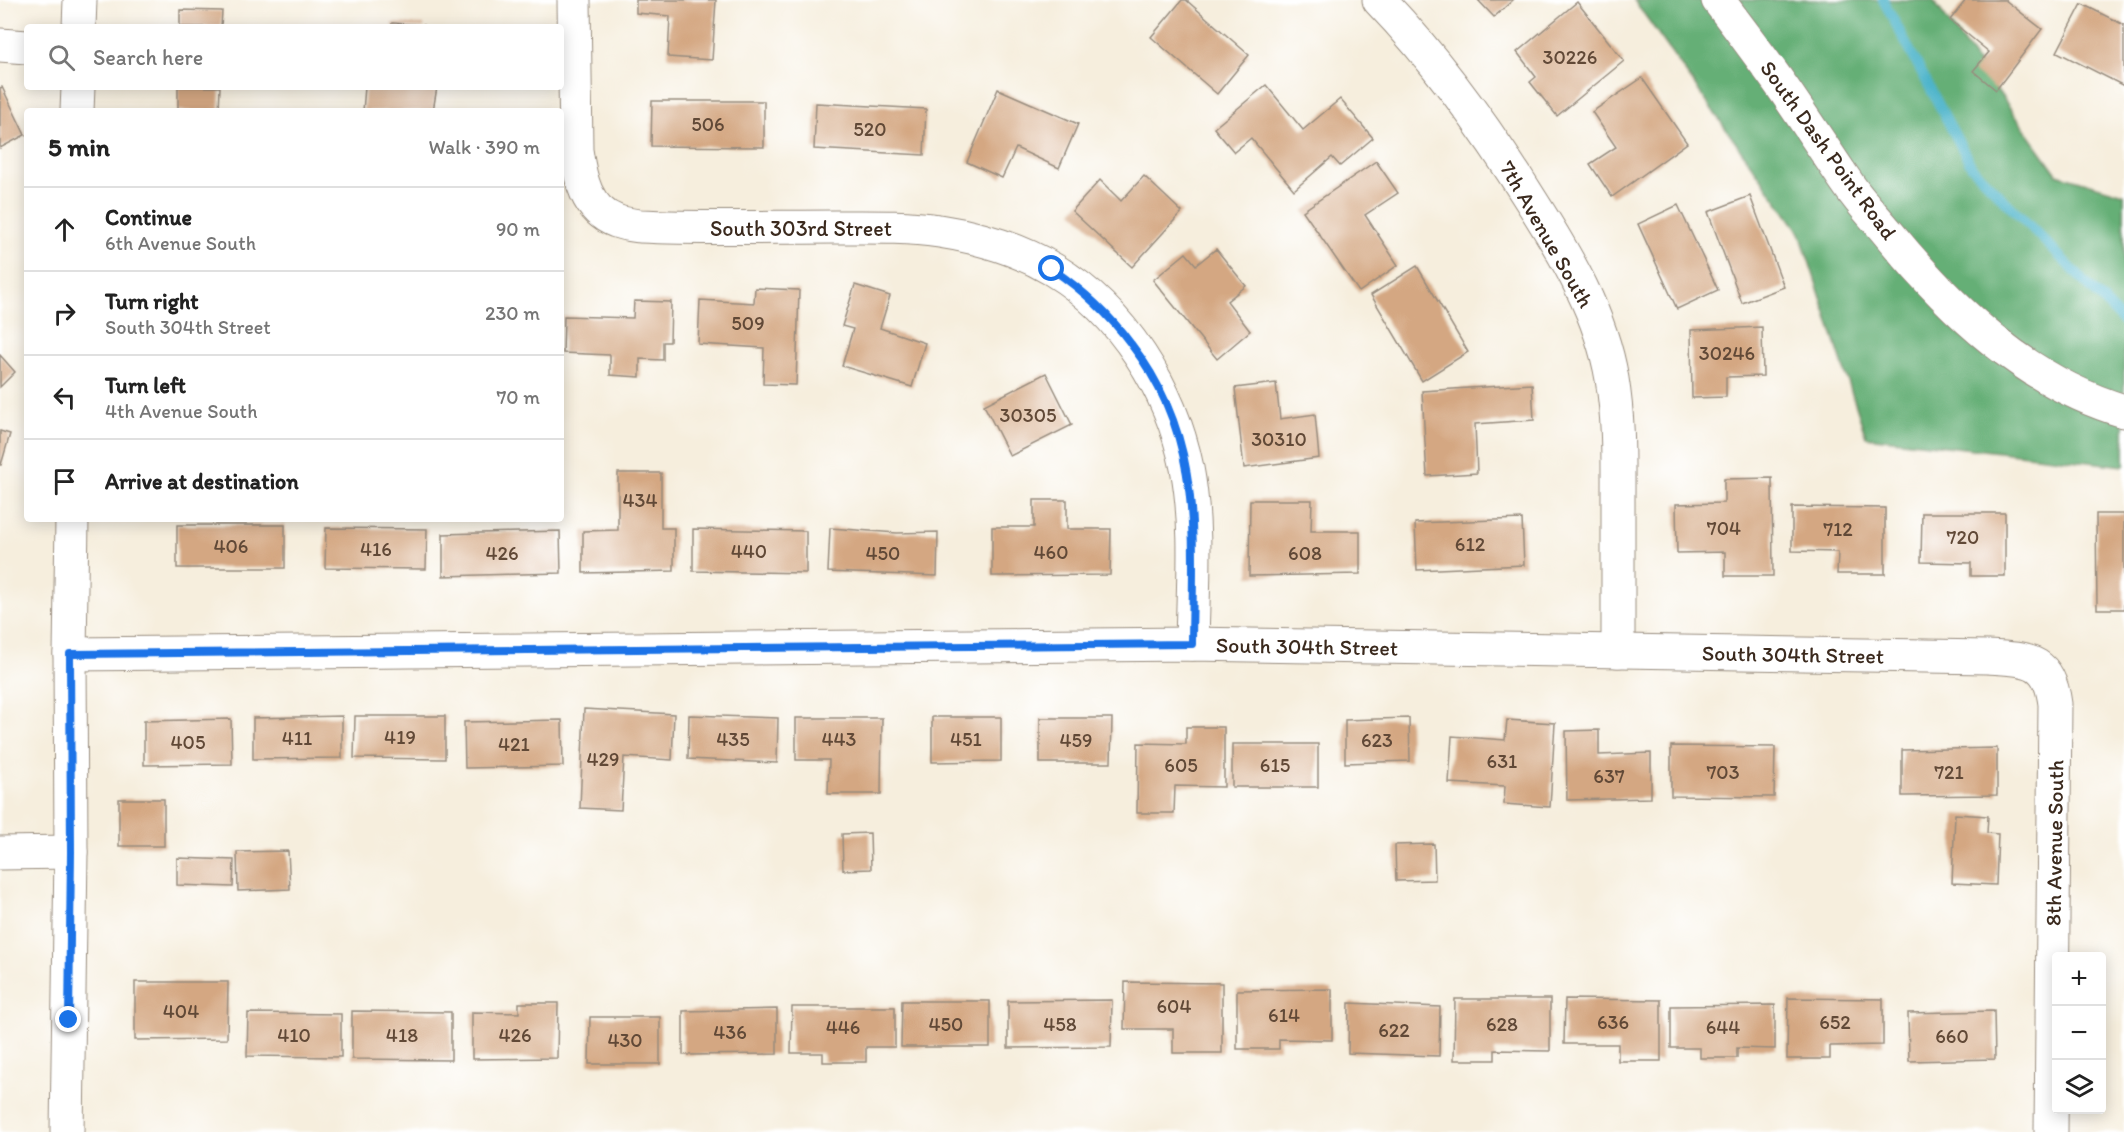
<!DOCTYPE html>
<meta charset="utf-8">
<style>
body{margin:0;font-family:Itim,sans-serif;background:#f2f2f2;color:#222}
.controls{position:absolute;right:18px;bottom:18px;display:grid;overflow:hidden;border-radius:6px;box-shadow:0 3px 15px #0003}
.controls button{width:54px;height:54px;display:grid;place-items:center;padding:0;border:0;border-bottom:2px solid #e0e0e0;background:#fff;color:#222;font:30px sans-serif}
.stop{position:absolute;width:18px;height:18px;margin:-14px;border:4px solid #1a73e8;border-radius:50%;background:#fff}
.stop.end{background:#1a73e8;border-color:#fff;box-shadow:0 2px 6px #0008}
.list{margin:0;padding:0;list-style:none}
h2{display:flex;justify-content:space-between;align-items:center;height:78px;margin:0;padding:0 24px;font-size:26px}
h2 small{font-size:20px;font-weight:400;color:#767676}
.list li{display:grid;grid-template-columns:39px 1fr auto;gap:18px;align-items:center;box-sizing:border-box;height:84px;padding:0 24px;border-top:2px solid #e0e0e0}
.list b{display:block;font-size:22px;white-space:nowrap}
.list p{margin:0;font-size:20px;white-space:nowrap;color:#767676}
.list em{font-size:20px;font-style:normal;color:#767676}
.icon{flex:none;width:33px;height:33px;fill:none;stroke:currentColor;stroke-width:2;stroke-linecap:round;stroke-linejoin:round}
.map{position:relative;flex:none;width:2124px;height:1132px;overflow:hidden}
.search{position:absolute;background:#fff;box-shadow:0 3px 15px #0003;left:24px;top:24px;width:540px;height:66px;display:flex;align-items:center;gap:15px;box-sizing:border-box;padding:0 21px;border-radius:6px;color:#767676;font-size:22px}
.panel{position:absolute;background:#fff;box-shadow:0 3px 15px #0003;left:24px;top:108px;width:540px;height:414px;border-radius:6px}
.map>svg:first-child{display:block}
</style>
<div class="map">
<svg width="2124" height="1132" viewBox="0 0 2124 1132">
<rect width="100%" height="100%" fill="#fff"/>
<filter id="ink" filterUnits="userSpaceOnUse"><feTurbulence type="fractalNoise" baseFrequency=".0167" numOctaves="2"/><feDisplacementMap in="SourceGraphic" scale="12" xChannelSelector="R" yChannelSelector="G"/><feConvolveMatrix kernelMatrix="1 2 1 2 8 2 1 2 1" color-interpolation-filters="sRGB"/></filter>
<filter id="wash" filterUnits="userSpaceOnUse"><feTurbulence type="fractalNoise" baseFrequency=".008" numOctaves="4" result="noise"/><feDisplacementMap in="SourceGraphic" scale="24" xChannelSelector="R" yChannelSelector="G"/><feGaussianBlur stdDeviation="1.35" result="paint"/><feColorMatrix in="noise" values="0 0 0 0 0 0 0 0 0 0 0 0 0 0 0 0 0 1.4 0 .05"/><feComposite in="paint" operator="in"/></filter>
<g filter="url(#wash)">
<rect width="100%" height="100%" fill="#f6eedd"/>
<!-- forest -->
<polygon fill="#65af76" stroke="#506c4a" stroke-width="1.5" points="1634,0 1933,0 2057,174 2124,194 2124,466 1866,437 1800,233"/>
<g fill="none" stroke-linecap="round" stroke-linejoin="round">
<!-- stream -->
<polyline stroke="#4ab2c9" stroke-width="10" points="1883,0 1972,167 2124,322"/>
</g>
<g id="blocks">
<!-- building -->
<g fill="#d4a782">
<polygon points="636,0 716,0 712,60 668,57 670,16 636,13"/>
<polygon points="1182,0 1186,0 1249,55 1217,94 1151,37"/>
<polygon points="1478,0 1513,0 1494,17"/>
<polygon points="1966,0 2005,0 2042,29 1996,90 1973,71 1989,52 1950,20"/>
<polygon points="1577,2 1624,61 1557,116 1530,82 1536,77 1517,52"/>
<polygon points="2082,4 2124,25 2124,86 2057,52"/>
<polygon points="180,10 222,11 221,27 180,27"/>
<polygon points="392,23 424,25 424,27 392,27"/>
<polygon points="1642,78 1687,143 1612,197 1590,164 1616,147 1592,112"/>
<polygon points="1266,85 1303,130 1340,99 1373,138 1340,166 1332,157 1294,190 1251,138 1234,152 1214,128"/>
<polygon points="2,87 25,135 0,148 0,88"/>
<polygon points="178,87 220,87 219,111 178,111"/>
<polygon points="365,87 437,87 433,111 363,111"/>
<polygon points="998,89 1078,124 1059,168 1016,148 1002,178 967,162"/>
<polygon points="652,101 764,101 764,147 651,146"/>
<polygon points="816,103 926,109 924,155 814,149"/>
<polygon points="1376,161 1398,193 1365,215 1398,265 1359,292 1303,211"/>
<polygon points="1144,176 1182,212 1132,267 1072,211 1100,180 1121,201"/>
<polygon points="1750,196 1784,287 1742,303 1708,212"/>
<polygon points="1678,205 1718,290 1677,309 1638,224"/>
<polygon points="1216,249 1246,286 1227,301 1250,331 1217,359 1153,280 1186,253 1196,265"/>
<polygon points="1417,266 1468,352 1422,381 1371,295"/>
<polygon points="855,285 890,296 880,328 925,343 912,387 842,366 853,329 842,326"/>
<polygon points="755,288 799,290 796,385 763,384 764,348 698,344 700,300 754,303"/>
<polygon points="634,301 671,302 670,342 663,342 663,360 640,359 640,377 610,375 610,355 563,353 564,316 633,318"/>
<polygon points="1762,327 1763,376 1726,377 1726,397 1692,398 1691,330"/>
<polygon points="0,355 15,372 0,387"/>
<polygon points="1046,373 1072,425 1010,456 984,405"/>
<polygon points="1276,383 1280,419 1315,414 1319,458 1244,468 1235,388"/>
<polygon points="1532,384 1534,420 1475,424 1477,473 1427,476 1422,391"/>
<polygon points="0,431 10,434 1,465 0,465"/>
<polygon points="618,473 661,473 661,528 674,528 674,571 583,573 583,531 618,530"/>
<polygon points="1772,478 1773,576 1725,576 1725,552 1677,553 1676,504 1724,503 1724,479"/>
<polygon points="1034,500 1067,500 1067,529 1111,529 1110,575 992,576 992,527 1034,527"/>
<polygon points="1250,500 1312,500 1311,531 1360,531 1360,574 1249,576"/>
<polygon points="1792,507 1885,508 1885,574 1837,574 1838,552 1792,551"/>
<polygon points="1922,513 2005,513 2005,576 1971,576 1971,563 1921,562"/>
<polygon points="2096,514 2124,514 2124,609 2097,609"/>
<polygon points="1522,519 1524,565 1417,570 1415,523"/>
<rect x="177" y="525" width="108" height="43"/>
<polygon points="326,528 427,529 426,569 325,568"/>
<polygon points="830,528 897,533 938,532 937,576 828,572"/>
<polygon points="693,529 806,531 806,573 693,571"/>
<polygon points="560,531 561,573 443,576 443,534"/>
<polygon points="584,709 674,714 672,760 624,757 621,810 580,808"/>
<polygon points="689,715 778,718 777,763 688,759"/>
<polygon points="342,716 342,758 253,759 253,718"/>
<polygon points="355,716 445,716 445,759 354,758"/>
<polygon points="932,717 1001,717 1001,761 932,762"/>
<polygon points="796,718 882,718 881,794 828,794 829,760 796,760"/>
<polygon points="1040,718 1112,718 1111,763 1040,763"/>
<polygon points="1409,718 1410,761 1345,763 1345,720"/>
<polygon points="231,719 232,764 144,765 144,721"/>
<polygon points="562,720 563,766 465,768 464,722"/>
<polygon points="1507,720 1555,723 1550,807 1504,804 1505,786 1449,783 1452,736 1505,740"/>
<polygon points="1186,727 1224,727 1224,787 1175,786 1174,813 1137,813 1138,743 1186,744"/>
<polygon points="1599,730 1599,755 1651,753 1651,798 1567,800 1566,731"/>
<rect x="1232" y="744" width="86" height="43"/>
<polygon points="1671,746 1775,747 1774,797 1671,796"/>
<polygon points="1997,748 1997,795 1902,796 1902,750"/>
<rect x="119" y="799" width="45" height="47"/>
<polygon points="1955,814 1988,816 1987,833 1998,834 1996,885 1952,883"/>
<polygon points="870,833 871,869 843,870 842,834"/>
<polygon points="1434,844 1435,880 1396,881 1395,845"/>
<polygon points="288,851 290,889 238,891 237,852"/>
<polygon points="177,858 234,860 233,887 177,885"/>
<polygon points="135,982 228,982 227,1039 135,1040"/>
<polygon points="1125,982 1222,983 1222,1053 1173,1053 1173,1029 1124,1029"/>
<polygon points="1332,989 1332,1040 1279,1039 1279,1049 1237,1049 1237,990"/>
<polygon points="1788,998 1883,999 1883,1045 1830,1046 1830,1059 1787,1059"/>
<polygon points="1455,999 1550,999 1550,1051 1495,1050 1495,1060 1454,1060"/>
<polygon points="1565,999 1661,1000 1661,1061 1618,1061 1618,1044 1564,1044"/>
<polygon points="1112,1000 1111,1047 1008,1048 1008,1001"/>
<polygon points="902,1001 990,1001 990,1047 901,1047"/>
<polygon points="519,1003 558,1003 557,1058 472,1059 472,1012 519,1013"/>
<polygon points="1349,1003 1440,1007 1439,1056 1348,1053"/>
<polygon points="1775,1005 1775,1049 1737,1048 1737,1058 1700,1058 1700,1048 1671,1048 1671,1006"/>
<polygon points="792,1007 895,1007 895,1047 866,1047 866,1062 823,1062 823,1053 791,1053"/>
<polygon points="777,1009 777,1054 683,1055 683,1011"/>
<polygon points="352,1011 451,1012 451,1060 352,1059"/>
<polygon points="1994,1011 1995,1059 1909,1061 1908,1013"/>
<polygon points="248,1013 341,1014 341,1057 247,1056"/>
<polygon points="590,1017 660,1017 660,1064 589,1064"/>
</g>
</g>
</g>
<g filter="url(#ink)">
<use href="#blocks" fill-opacity="0" stroke="#988c7e" stroke-width="1.5"/>
<g fill="none" stroke-linecap="round" stroke-linejoin="round">
<defs>
<g id="minor">
<path d="M574 0 576 150C580 178 586 210 616 221 623 224 632 225 640 226 704 229 770 227 835 227 869 227 905 226 939 231 979 237 1019 249 1054 270 1123 312 1171 389 1187 468 1198 525 1193 586 1192 644"/>
<path d="M1379 0C1438 61 1487 130 1532 202 1567 257 1601 314 1612 379 1619 420 1618 460 1618 501 1618 551 1618 601 1618 651"/>
<polyline points="79,27 80,0"/>
<polyline points="0,45 27,47"/>
<polyline points="77,111 78,87"/>
<path d="M70 654 1192 644 1988 657C2029 660 2049 658 2055 704L2051 1132"/>
<polyline points="0,853 71,852"/>
<polyline points="67,1132 71,852 70,654 72,519"/>
</g>
<path id="major" d="M1718 0C1740 29 1762 58 1783 88 1806 121 1827 154 1850 187 1861 203 1875 217 1888 233 1951 310 2026 382 2124 411"/>
</defs>
<!-- minor casing -->
<use href="#minor" stroke="#988c7e" stroke-width="35"/>
<!-- major casing -->
<use href="#major" stroke="#988c7e" stroke-width="35"/>
<!-- minor -->
<use href="#minor" stroke="#fff" stroke-width="33"/>
<!-- major -->
<use href="#major" stroke="#fff" stroke-width="33"/>
</g>
</g>
<g fill="none" stroke-linecap="round" stroke-linejoin="round" filter="url(#ink)">
<!-- route -->
<path stroke="#1a73e8" stroke-width="8" d="M69 1020 71 852 70 654 1192 644C1193 534 1203 437 1131 344 1109 314 1083 290 1052 269"/>
</g>
<g text-anchor="middle" stroke-width="4.5" stroke-linejoin="round" paint-order="stroke">
<!-- number labels -->
<g font-size="20" fill="#614937">
<text x="1570" y="64">30226</text>
<text x="708" y="131">506</text>
<text x="870" y="136">520</text>
<text x="748" y="330">509</text>
<text x="1727" y="360">30246</text>
<text x="1028" y="422">30305</text>
<text x="1279" y="446">30310</text>
<text x="640" y="507">434</text>
<text x="1724" y="535">704</text>
<text x="1838" y="536">712</text>
<text x="1963" y="544">720</text>
<text x="1470" y="551">612</text>
<text x="231" y="553">406</text>
<text x="376" y="556">416</text>
<text x="749" y="558">440</text>
<text x="1051" y="559">460</text>
<text x="502" y="560">426</text>
<text x="883" y="560">450</text>
<text x="1305" y="560">608</text>
<text x="400" y="744">419</text>
<text x="297" y="745">411</text>
<text x="733" y="746">435</text>
<text x="839" y="746">443</text>
<text x="966" y="746">451</text>
<text x="1076" y="747">459</text>
<text x="1377" y="747">623</text>
<text x="188" y="749">405</text>
<text x="514" y="751">421</text>
<text x="603" y="766">429</text>
<text x="1502" y="768">631</text>
<text x="1181" y="772">605</text>
<text x="1275" y="772">615</text>
<text x="1723" y="779">703</text>
<text x="1949" y="779">721</text>
<text x="1609" y="783">637</text>
<text x="1174" y="1013">604</text>
<text x="181" y="1018">404</text>
<text x="1284" y="1022">614</text>
<text x="1613" y="1029">636</text>
<text x="1835" y="1029">652</text>
<text x="946" y="1031">450</text>
<text x="1060" y="1031">458</text>
<text x="1502" y="1031">628</text>
<text x="843" y="1034">446</text>
<text x="1723" y="1034">644</text>
<text x="1394" y="1037">622</text>
<text x="730" y="1039">436</text>
<text x="294" y="1042">410</text>
<text x="402" y="1042">418</text>
<text x="515" y="1042">426</text>
<text x="1952" y="1043">660</text>
<text x="625" y="1047">430</text>
</g>
<!-- street labels -->
<g font-size="22" fill="#3b2a1e" stroke="#fff">
<text transform="translate(1829 150) rotate(54)" y="8">South Dash Point Road</text>
<text x="801" y="236">South 303rd Street</text>
<text transform="translate(1547 234) rotate(60)" y="8">7th Avenue South</text>
<text transform="translate(1307 646) rotate(1)" y="8">South 304th Street</text>
<text transform="translate(1793 654) rotate(1)" y="8">South 304th Street</text>
<text transform="translate(2054 843) rotate(-89)" y="8">8th Avenue South</text>
</g>
</g>
</svg>
<div class="controls">
<button>+</button>
<button>−</button>
<button><svg class="icon" aria-label="layers" viewBox="0 0 24 24"><path d="M12 4l9 5-9 5-9-5zM3 14l9 5 9-5"/></svg></button>
</div>
<div class="stop" style="left:1052px;top:269px"></div>
<div class="stop end" style="left:69px;top:1020px"></div>
<div class="search"><svg class="icon" aria-label="search" viewBox="0 0 24 24"><circle cx="10" cy="10" r="6"/><path d="M15 15l6 6"/></svg>Search here</div>
<section class="panel">
<h2>5 min<small>Walk · 390 m</small></h2>
<ul class="list">
<li><svg class="icon" aria-label="ahead" viewBox="0 0 24 24"><path d="M12 20V5M6 11l6-6 6 6"/></svg><div><b>Continue</b><p>6th Avenue South</p></div><em>90 m</em></li>
<li><svg class="icon" aria-label="right" viewBox="0 0 24 24"><path d="M7 20v-9h11M14 6l5 5-5 5"/></svg><div><b>Turn right</b><p>South 304th Street</p></div><em>230 m</em></li>
<li><svg class="icon" aria-label="left" viewBox="0 0 24 24"><path d="M17 20v-9H6M10 6l-5 5 5 5"/></svg><div><b>Turn left</b><p>4th Avenue South</p></div><em>70 m</em></li>
<li><svg class="icon" aria-label="arrive" viewBox="0 0 24 24"><path d="M6 21V4h12l-3 4 3 4H6"/></svg><div><b>Arrive at destination</b></div></li>
</ul>
</section>
</div>
